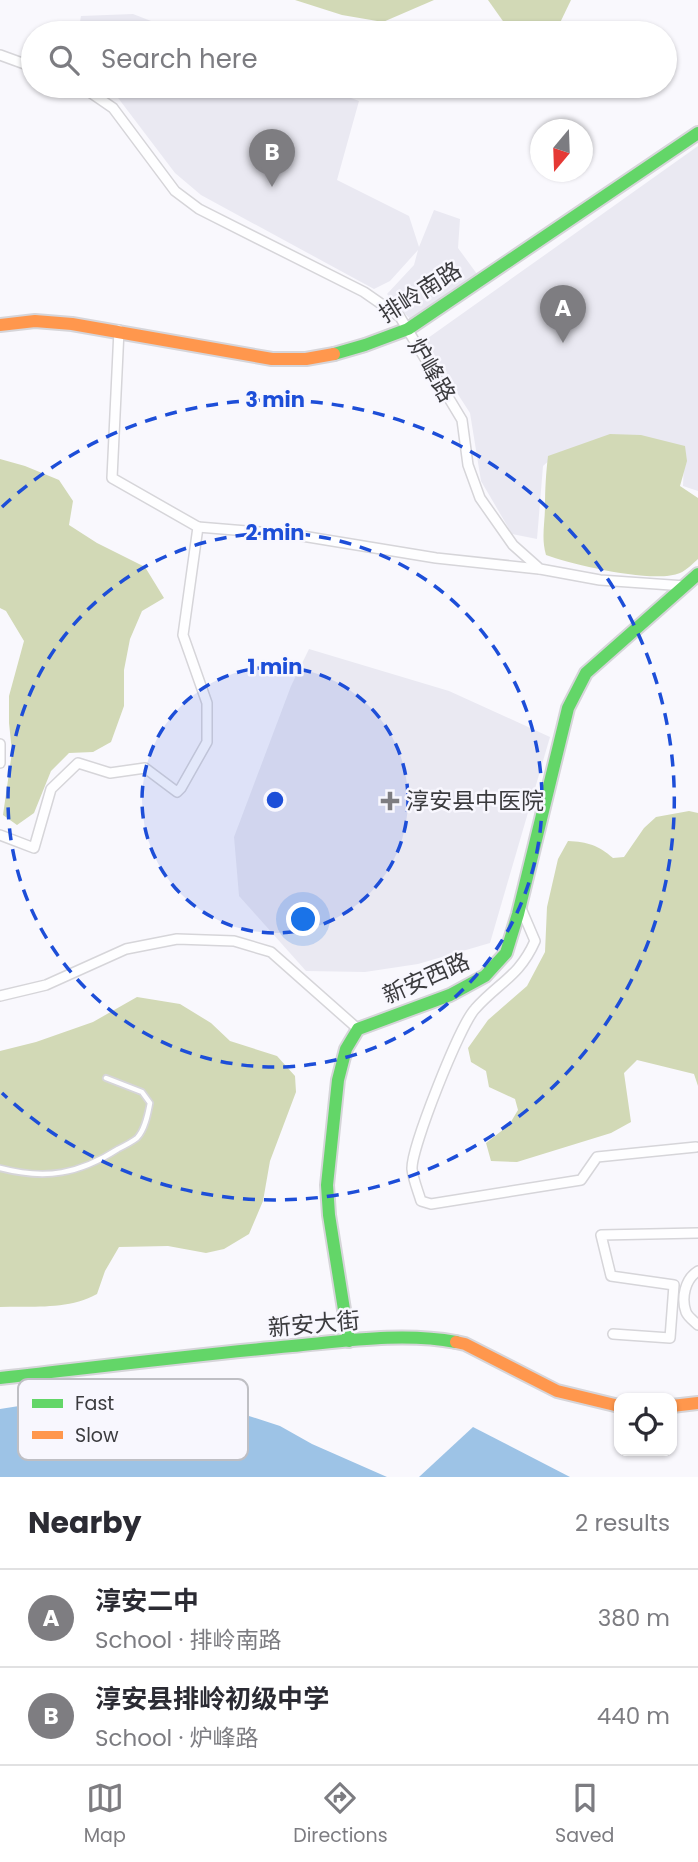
<!DOCTYPE html>
<meta charset="utf-8">
<style>
body{margin:0;font-family:Poppins,"Noto Sans SC",sans-serif;background:#f7f7f7;color:#2b2b33}
.controls{position:absolute;right:21px;bottom:21px;display:grid;overflow:hidden;border-radius:14px;box-shadow:0 2px 5px #0004}
.controls button{width:63px;height:63px;display:grid;place-items:center;padding:0;border:0;border-bottom:2px solid #e1e1e2;background:#fff;color:#2b2b33;font:35px sans-serif}
.compass{position:absolute;left:530px;top:119px;width:63px;height:63px;border-radius:50%;background:#fff;box-shadow:0 2px 5px #0004;rotate:199deg}
.you{position:absolute;left:304px;top:920px;width:24px;height:24px;margin:-18px;border:5px solid #fff;border-radius:50%;background:#1a73e8;box-shadow:0 0 0 10px #1a73e833}
.badge{display:grid;place-items:center;width:46px;height:46px;border-radius:50%;background:#7e7d81;color:#fff;font-size:23px;font-weight:700}
.pin{position:absolute;translate:-50% -58px;filter:drop-shadow(0 2px 4px #0008)}
.pin::after{content:'';position:absolute;top:37px;width:24px;height:21px;background:inherit;clip-path:polygon(0 0,100% 0,50% 100%)}
.list{margin:0;padding:0;list-style:none}
h2{display:flex;justify-content:space-between;align-items:center;height:91px;margin:0;padding:0 28px;font-size:30px}
h2 small{font-size:23px;font-weight:400;color:#7c7c81}
.list li{display:grid;grid-template-columns:46px 1fr auto;gap:21px;align-items:center;box-sizing:border-box;height:98px;padding:0 28px;border-top:2px solid #e1e1e2}
.list b{display:block;font-size:26px;white-space:nowrap}
.list p{margin:0;font-size:23px;white-space:nowrap;color:#7c7c81}
.list em{font-size:23px;font-style:normal;color:#7c7c81}
.icon{flex:none;width:38px;height:38px;fill:none;stroke:currentColor;stroke-width:2;stroke-linecap:round;stroke-linejoin:round}
.map{position:relative;flex:none;width:698px;height:1477px;overflow:hidden}
.search{position:absolute;background:#fff;box-shadow:0 2px 5px #0004;left:21px;right:21px;top:21px;height:77px;display:flex;align-items:center;gap:18px;box-sizing:border-box;padding:0 24px;border-radius:38px;color:#7c7c81;font-size:26px}
.sheet{height:287px;background:#fff}
nav{display:flex;justify-content:space-around;align-items:center;box-sizing:border-box;height:98px;border-top:2px solid #e1e1e2;background:#fff;font-size:19px;color:#7c7c81}
nav a{display:grid;justify-items:center;gap:4px}
nav .on{color:#7e7d81}
.map>svg:first-child{display:block}
</style>
<div class="map">
<svg width="698" height="1477" viewBox="0 0 698 1477">
<rect width="100%" height="100%" fill="#f9f8fd"/>
<!-- built -->
<g fill="#eae9f2">
<polygon points="133,14 182,33 78,33 81,16"/>
<polygon points="109,86 319,86 359,101 337,180 409,216 419,247 434,210 460,219 458,248 477,274 411,320 387,294 414,265 418,250 390,281 374,289 201,195 175,173"/>
<polygon points="698,146 698,491 683,486 684,461 552,458 543,466 537,539 512,534 481,481 470,413 428,348 428,338"/>
<polygon points="309,649 449,691 550,737 490,943 418,964 365,972 306,971 239,896 234,837 291,686"/>
</g>
<!-- forest -->
<g fill="#d2d9b6">
<polygon points="295,0 434,0 383,22 342,15"/>
<polygon points="488,0 571,0 557,29 552,33 539,33 505,24"/>
<path d="M610 434 641 435 685 446 687 461 680 486 698 498V559C693 563 687 570 680 573 654 584 574 565 546 555 541 538 545 523 545 506 545 488 546 473 548 456Z"/>
<polygon points="0,459 25,466 59,480 73,501 69,525 97,543 145,567 164,598 142,611 130,639 124,670 124,706 111,742 93,752 69,753 51,771 34,813 17,825 3,815 12,752 9,723 9,696 24,641 6,611 0,608"/>
<path d="M689 811 698 813V1086L694 1074 637 1060 624 1073 631 1122 611 1133 517 1162 491 1161 486 1143 509 1125 518 1110 515 1099 489 1087 486 1071 471 1062 468 1048 488 1020 527 986 545 952 547 907 558 859 568 841C588 842 598 845 613 858L624 857 644 828 656 817Z"/>
<path d="M137 997 180 1004 211 1023 230 1041 277 1056 295 1076 296 1092 270 1161 263 1201 249 1234 224 1249 206 1253 168 1246 119 1247 105 1271 97 1294C68 1310 33 1306 0 1307V1051L36 1042 93 1022Z"/>
</g>
<!-- water -->
<g fill="#9dc3e6">
<polygon points="19,1406 146,1432 249,1416 280,1426 312,1444 387,1477 0,1477 0,1409"/>
<polygon points="473,1427 570,1477 419,1477"/>
</g>
<g fill="none" stroke-linecap="round" stroke-linejoin="round">
<defs>
<path id="lane" d="M0 1168C46 1180 79 1174 118 1149 124 1146 132 1142 137 1138 145 1130 148 1114 150 1103L142 1092 106 1078"/>
<g id="street">
<polyline points="0,55 33,67"/>
<polyline points="81,86 113,108 175,191 199,209 364,292 400,317 462,420 468,465 480,498 513,545 540,569 600,580 685,586"/>
<polyline points="198,527 296,535 436,558 539,569"/>
<polyline points="0,744 0,763"/>
<polyline points="0,835 34,848 51,789 78,763 110,773 145,768 177,792 181,788 207,742 207,703 183,635 198,527 112,478 119,330"/>
<path d="M520 906 535 941C519 977 499 982 475 1009 460 1025 411 1148 412 1169 413 1179 418 1191 421 1201L431 1204 581 1180 597 1157 696 1147"/>
<polyline points="0,996 46,985 126,949 177,939 234,941 271,952 358,1029"/>
<path d="M698 1271C685 1279 681 1298 686 1312 688 1317 694 1321 698 1325"/>
<polyline points="613,1334 670,1338 674,1285 611,1276 601,1235 698,1233"/>
</g>
<g id="fast">
<polyline points="334,354 365,345 408,329 698,133"/>
<polyline points="349,1341 329,1215 327,1185 338,1080 346,1049 358,1029 450,995 485,976 506,953 518,914 568,708 586,673 698,574"/>
<path d="M0 1378C97 1367 194 1355 292 1346 345 1341 403 1332 456 1342"/>
</g>
<g id="slow">
<polyline points="0,325 35,321 72,324 272,359 306,359 334,354"/>
<polyline points="456,1342 465,1344 557,1391 619,1406"/>
<polyline points="672,1406 698,1403"/>
</g>
</defs>
<!-- lane casing -->
<use href="#lane" stroke="#d6d5d9" stroke-width="8"/>
<!-- street casing -->
<use href="#street" stroke="#d6d5d9" stroke-width="12"/>
<!-- fast casing -->
<use href="#fast" stroke="#d6d5d9" stroke-width="16"/>
<!-- slow casing -->
<use href="#slow" stroke="#d6d5d9" stroke-width="16"/>
<!-- lane -->
<use href="#lane" stroke="#fefeff" stroke-width="4.5"/>
<!-- street -->
<use href="#street" stroke="#fefeff" stroke-width="9"/>
<!-- fast -->
<use href="#fast" stroke="#63d668" stroke-width="12"/>
<!-- slow -->
<use href="#slow" stroke="#ff974d" stroke-width="12"/>
</g>
<!-- distance rings -->
<circle cx="275" cy="800" r="133" fill="#1d4ed8" fill-opacity=".12"/>
<g fill="none" stroke="#1d4ed8" stroke-width="3.5" stroke-dasharray="12 9">
<circle cx="275" cy="800" r="133"/>
<circle cx="275" cy="800" r="267"/>
<path d="M2 507A400 400 0 1 1 2 1093"/>
</g>
<!-- markers -->
<path fill="#7e7d81" stroke="#f8f7fe" stroke-width="2.5" d="M386.5 790.5h7v7h7v7h-7v7h-7v-7h-7v-7h7z"/>
<g text-anchor="middle" stroke-width="5" stroke-linejoin="round" paint-order="stroke">
<!-- street labels -->
<g font-size="23" fill="#3b3b3e" stroke="#f8f7fe">
<text transform="translate(420 292) rotate(-32)" y="8">排岭南路</text>
<text transform="translate(432 370) rotate(60)" y="8">炉峰路</text>
<text transform="translate(426 978) rotate(-24)" y="8">新安西路</text>
<text transform="translate(314 1324) rotate(-5)" y="8">新安大街</text>
</g>
<!-- poi labels -->
<g font-size="23" fill="#3b3b3e" stroke="#f8f7fe" text-anchor="start">
<text x="406" y="809">淳安县中医院</text>
</g>
</g>
<!-- legend -->
<rect x="18" y="1379" width="230" height="81" rx="10" fill="#f8f7fe" stroke="#bfbfc4" stroke-width="2"/>
<rect x="32" y="1399" width="31" height="9" fill="#63d668"/>
<rect x="32" y="1431" width="31" height="8" fill="#ff974d"/>
<g font-size="19" fill="#3b3b3e">
<text x="75" y="1410">Fast</text>
<text x="75" y="1442">Slow</text>
</g>
<circle cx="275" cy="800" r="10" fill="#1d4ed8" stroke="#f8f7fe" stroke-width="3.5"/>
<g font-size="21" text-anchor="middle" font-weight="bold" fill="#1d4ed8" stroke="#f8f7fe" stroke-width="5" stroke-linejoin="round" paint-order="stroke">
<text x="275" y="407">3 min</text>
<text x="275" y="540">2 min</text>
<text x="275" y="674">1 min</text>
</g>
</svg>
<div class="controls">
<button><svg class="icon" aria-label="locate" viewBox="0 0 24 24"><circle cx="12" cy="12" r="6"/><path d="M12 2v4M12 18v4M2 12h4M18 12h4"/></svg></button>
</div>
<svg class="compass" viewBox="-18 -18 36 36"><path d="M0-13l5 13h-10z" fill="#e53935"/><path d="M0 13l5-13h-10z" fill="#7c7c81"/></svg>
<div class="you"></div>
<div class="pin badge" style="left:563px;top:343px">A</div>
<div class="pin badge" style="left:272px;top:187px">B</div>
<div class="search"><svg class="icon" aria-label="search" viewBox="0 0 24 24"><circle cx="10" cy="10" r="6"/><path d="M15 15l6 6"/></svg>Search here</div>
</div>
<section class="sheet">
<h2>Nearby<small>2 results</small></h2>
<ul class="list">
<li><span class="badge">A</span><div><b>淳安二中</b><p>School · 排岭南路</p></div><em>380 m</em></li>
<li><span class="badge">B</span><div><b>淳安县排岭初级中学</b><p>School · 炉峰路</p></div><em>440 m</em></li>
</ul>
</section>
<nav>
<a class="on"><svg class="icon" aria-label="map" viewBox="0 0 24 24"><path d="M3 6l6-2 6 2 6-2v14l-6 2-6-2-6 2zM9 4v14M15 6v14"/></svg>Map</a>
<a><svg class="icon" aria-label="directions" viewBox="0 0 24 24"><path d="M12 3l9 9-9 9-9-9zM9 14v-3h6M13 9l2 2-2 2"/></svg>Directions</a>
<a><svg class="icon" aria-label="saved" viewBox="0 0 24 24"><path d="M7 4h10v16l-5-4-5 4z"/></svg>Saved</a>
</nav>
